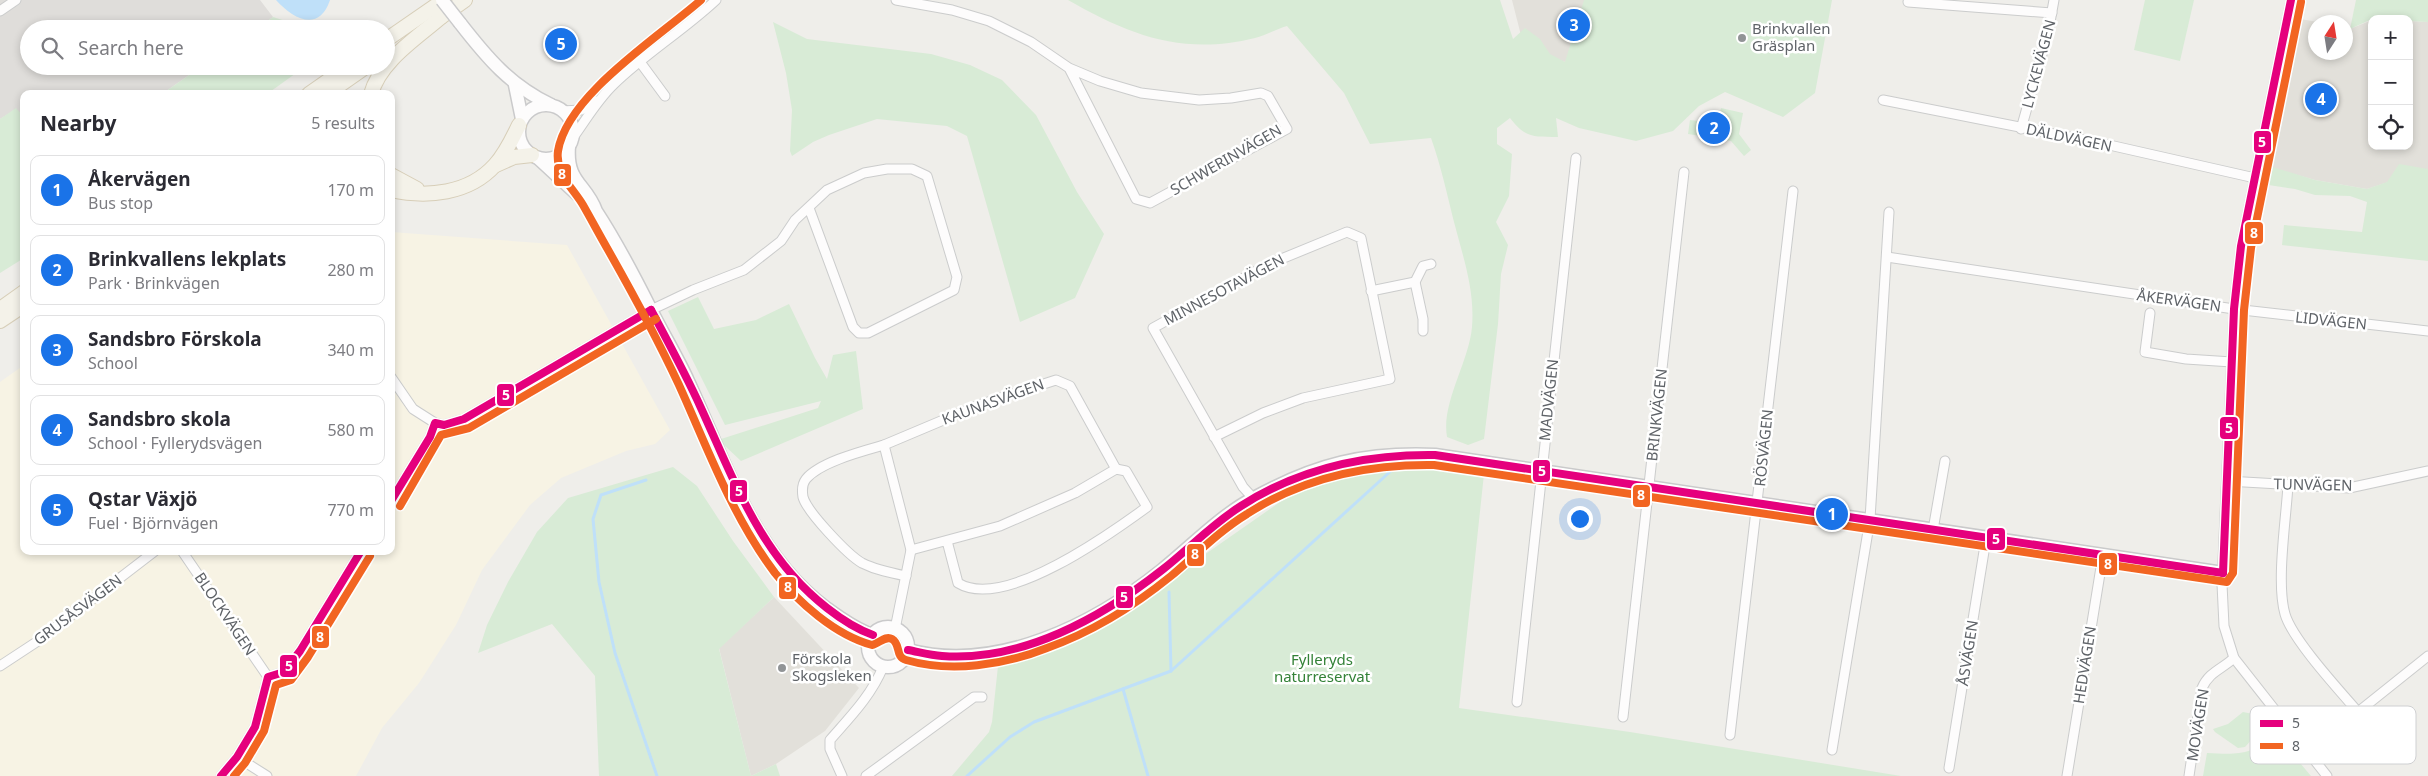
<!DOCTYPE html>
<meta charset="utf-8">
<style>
body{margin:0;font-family:"Noto Sans",sans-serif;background:#f2f2f3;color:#2b2b33}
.controls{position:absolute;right:15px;top:15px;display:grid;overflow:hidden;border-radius:10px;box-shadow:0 2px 8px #0003}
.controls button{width:45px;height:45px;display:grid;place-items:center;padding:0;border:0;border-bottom:1px solid #e1e1e2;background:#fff;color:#2b2b33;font:25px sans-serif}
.compass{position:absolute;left:2308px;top:15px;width:45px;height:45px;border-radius:50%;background:#fff;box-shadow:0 2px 8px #0003;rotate:12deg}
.you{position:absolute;left:1579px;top:518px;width:18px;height:18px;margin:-12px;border:4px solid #fff;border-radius:50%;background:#1a73e8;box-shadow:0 0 0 8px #1a73e833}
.badge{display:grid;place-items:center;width:32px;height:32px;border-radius:50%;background:#1a73e8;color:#fff;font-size:16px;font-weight:700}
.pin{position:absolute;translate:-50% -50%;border:2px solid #fff;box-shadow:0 1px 5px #0006}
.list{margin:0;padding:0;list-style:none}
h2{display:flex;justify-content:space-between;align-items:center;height:65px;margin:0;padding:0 20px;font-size:21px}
h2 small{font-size:16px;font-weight:400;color:#7c7c81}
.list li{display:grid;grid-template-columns:32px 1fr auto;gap:15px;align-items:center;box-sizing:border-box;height:70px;margin:0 10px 10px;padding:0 10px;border:1px solid #e1e1e2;border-radius:10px}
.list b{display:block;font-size:19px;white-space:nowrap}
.list p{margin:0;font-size:16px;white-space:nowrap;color:#7c7c81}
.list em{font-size:16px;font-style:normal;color:#7c7c81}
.icon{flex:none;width:28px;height:28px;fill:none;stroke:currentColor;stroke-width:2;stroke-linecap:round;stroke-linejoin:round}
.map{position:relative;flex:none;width:2428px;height:776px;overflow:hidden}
.search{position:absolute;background:#fff;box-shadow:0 2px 8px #0003;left:20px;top:20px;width:375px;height:55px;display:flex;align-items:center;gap:12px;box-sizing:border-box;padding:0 18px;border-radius:28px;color:#7c7c81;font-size:19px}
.panel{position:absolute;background:#fff;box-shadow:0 2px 8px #0003;left:20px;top:90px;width:375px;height:465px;border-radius:10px}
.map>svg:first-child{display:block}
</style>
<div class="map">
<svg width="2428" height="776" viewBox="0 0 2428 776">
<rect width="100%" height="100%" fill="#efeeea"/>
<!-- commercial -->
<polygon fill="#f7f3e4" points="391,232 567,245 670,430 655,444 626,451 561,478 530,505 482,570 456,625 419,683 382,728 356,776 0,776 0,382 24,365 24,551 391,551"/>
<!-- industrial -->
<polygon fill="#dfddda" points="0,0 260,0 273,17 256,29 29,29 29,66 202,66 162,94 24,94 24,117 16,109 0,119"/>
<!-- education -->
<g fill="#e2e0da">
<polygon points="1512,0 1627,0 1638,82 1525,51"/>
<polygon points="2288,17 2318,22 2316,22 2316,52 2346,52 2346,28 2350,29 2372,20 2372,146 2409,146 2409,21 2428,22 2428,169 2367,189 2315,180 2258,164"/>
<polygon points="774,597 859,688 825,731 776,764 751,776 719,648"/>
</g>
<!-- green -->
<g fill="#d8ebd6">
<path d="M1068 0H1500L1513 39 1525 28 1540 39 1550 54 1565 62 1584 0H1832L1815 93 1783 117 1725 92 1699 106 1673 131 1636 141 1579 128 1556 118 1558 137C1534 136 1526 139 1510 118L1497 128V144L1512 154 1509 196 1496 222 1508 245 1501 274 1498 324 1484 439 1468 445 1447 437C1441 403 1469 362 1472 327 1475 290 1463 257 1454 222 1447 194 1441 166 1431 138L1370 144 1344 93 1287 26C1277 29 1266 35 1255 38 1183 56 1129 35 1068 0Z"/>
<polygon points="2145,0 2194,0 2180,61 2134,50"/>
<polygon points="2356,0 2428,0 2428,22 2409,21 2409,19 2372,19 2350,29"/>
<polygon points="273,17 311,29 256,29"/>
<polygon points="773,22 807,39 931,54 970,65 1002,80 1036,115 1077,192 1104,234 1075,298 1020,322 967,136 947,126 877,119 829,135 813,142 792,156 790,151 792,110 786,73"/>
<polygon points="202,66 306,66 267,94 162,94"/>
<polygon points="16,108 24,117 24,258 0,273 0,119"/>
<polygon points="1721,108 1743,113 1739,134 1751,150 1744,156 1731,141 1688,134 1690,120 1718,123"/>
<polygon points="2399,164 2428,169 2428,261 2282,245 2284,225 2362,232 2367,202 2350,196 2315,195 2295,189 2262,184 2266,165 2315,180 2367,189 2387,182"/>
<polygon points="698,297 714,329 756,320 789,304 815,358 827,379 833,355 856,351 863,409 741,461 724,445 721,439 818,408 821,401 725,425 668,311"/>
<path d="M1425 464 1457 467 1484 474 1459 708 1630 732 1901 776H952L989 732 992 722 998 666 1065 644 1098 629 1280 502C1330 474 1369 468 1425 464Z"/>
<polygon points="673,467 697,486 733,541 774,597 719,649 751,776 776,764 780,776 599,776 595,676 552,624 478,653 487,625 508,582 537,532 568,498"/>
<path d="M2243 712 2253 714 2258 721C2257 732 2253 739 2245 747L2238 748 2215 732 2213 729 2228 724Z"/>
<path d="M2278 737 2311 776H2203L2207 753C2242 755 2247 754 2278 737Z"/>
</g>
<!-- water -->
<path fill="#bfe0f9" d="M276 0H330C319 33 293 19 276 0Z"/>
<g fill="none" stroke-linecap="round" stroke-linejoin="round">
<!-- stream -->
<g stroke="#bfe0f9" stroke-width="3">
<polyline points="646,480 601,495 593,519 599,582 615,653 657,776"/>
<polyline points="1169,592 1171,671"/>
<polyline points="1123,689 1148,776"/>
<polyline points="967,776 1010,737 1034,722 1171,671 1393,469"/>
</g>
<defs>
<g id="street">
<polyline points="896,0 952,10 989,21 1031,42 1069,68 1100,81 1141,93 1199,100 1231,98 1261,93 1268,96 1287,129 1150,203 1136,199 1069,68"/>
<polyline points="2291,0 2241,246 2234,309 2222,584 2224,626 2234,658 2327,776"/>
<polyline points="1908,2 2052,13"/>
<polyline points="0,11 16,0"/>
<polyline points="640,62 665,96"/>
<polyline points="1883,100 2105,144 2255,178"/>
<polyline points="562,111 581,110 597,101"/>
<polyline points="2021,129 2048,33 2054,0"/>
<path d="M572 139C586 120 597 100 614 84 646 53 684 30 716 0"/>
<polyline points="1887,257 2234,309 2428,331"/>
<polyline points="1415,282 1423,319 1423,331"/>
<polyline points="1371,291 1415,282 1423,266 1431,264"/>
<polyline points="2150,313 2145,352 2186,359 2232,362"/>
<polyline points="391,377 413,409 435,423"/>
<polyline points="1214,437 1263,413 1303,398 1390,379 1361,238 1347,232 1269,264 1153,328 1243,487 1253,498"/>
<path d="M884 445C863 451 820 462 806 479 802 484 802 491 803 497 807 512 848 555 862 563 876 570 891 573 906 576"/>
<polyline points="2227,481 2349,488 2428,471"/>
<path d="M2288 485C2286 520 2276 583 2285 614 2292 639 2339 690 2358 712"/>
<polyline points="391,501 430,437 435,423 444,425 464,419 651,310 693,290 744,270 781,241 795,220 827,190 864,173 887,169 912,169 927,176 957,277 954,290 868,333 859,333 853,327 809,208"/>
<polyline points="1933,530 1945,461"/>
<path d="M911 550 1000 526 1075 493 1116 469 1126 471 1147 507C1110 534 1004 611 958 583L947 541"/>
<polyline points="182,551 268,677"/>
<polyline points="895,629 911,550 884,445 979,405 1056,380 1070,386 1116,469"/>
<polyline points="0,666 38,641 155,551"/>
<polyline points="1517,702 1576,158"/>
<polyline points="1623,717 1684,172"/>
<polyline points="1730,735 1793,191"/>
<polyline points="1832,750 1870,519 1889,212"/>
<polyline points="2308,752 2428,656"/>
<polyline points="237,757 267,776"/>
<polyline points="1949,768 1986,539"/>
<polyline points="221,776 237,757 255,727 268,677 284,672 300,651 361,551"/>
<path d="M842 776 830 749V740C850 717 871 696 883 667"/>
<polyline points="866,776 974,697 982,697"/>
<polyline points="2067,776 2103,555"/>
<path d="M2189 776 2202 688C2209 672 2222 669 2234 658"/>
</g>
<g id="secondary">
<path d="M460 23C488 59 510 85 551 105"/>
<polyline points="515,85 522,119"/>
<circle cx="546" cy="132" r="27"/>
<path d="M569 146C566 183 586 183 596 211 617 243 634 276 651 310 663 334 677 357 688 381 727 465 755 562 836 615 848 623 859 631 873 635"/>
<polyline points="538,158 578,195"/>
<circle cx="888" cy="647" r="20"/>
<path d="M908 650C997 674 1095 624 1162 570 1192 546 1220 516 1254 498 1316 464 1365 452 1435 455L2223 573"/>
</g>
<g id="primary">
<polyline points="441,17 465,0"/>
<polyline points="386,40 444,0"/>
<polyline points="309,94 349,66"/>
<polyline points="327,94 367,66"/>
<path d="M371 94C380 61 417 38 441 17"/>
<polyline points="496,165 514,157 532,155"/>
<polyline points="391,175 417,189"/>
<path d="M391 190C427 198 469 194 495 165 506 153 512 139 519 125"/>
<polyline points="0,309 24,292"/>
<polyline points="0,321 24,305"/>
</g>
</defs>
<!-- street casing -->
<use href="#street" stroke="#cbcccc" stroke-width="11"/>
<!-- secondary casing -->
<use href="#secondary" stroke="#cacacb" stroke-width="15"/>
<!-- primary casing -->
<use href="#primary" stroke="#d7ceb8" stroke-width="16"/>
<!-- street -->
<use href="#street" stroke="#fdfcfc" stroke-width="9"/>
<!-- secondary -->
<use href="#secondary" stroke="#fdfcfc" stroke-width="12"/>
<!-- primary -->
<use href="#primary" stroke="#f4f2e9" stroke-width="14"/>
<defs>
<polyline id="secondary-bridge" points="442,0 460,23"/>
</defs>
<!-- secondary-bridge casing -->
<use href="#secondary-bridge" stroke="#cacacb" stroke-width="15" stroke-linecap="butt"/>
<!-- secondary-bridge -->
<use href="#secondary-bridge" stroke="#fdfcfc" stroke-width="12"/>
<defs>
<g id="bus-1">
<path d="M651 310C668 342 686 375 701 408 735 482 761 557 827 608 841 619 856 629 873 635"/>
<polyline points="391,501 430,437 435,423 444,425 464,419 651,310"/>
<polyline points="2223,573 2234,309 2241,246 2291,0"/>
<path d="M908 650C919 652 930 655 942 656 1022 662 1101 618 1162 570 1189 549 1212 524 1241 506 1300 468 1366 454 1435 455L2223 573"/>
<polyline points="221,776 237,757 255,727 268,677 284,672 300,651 361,551"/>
</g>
<g id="bus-2">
<path d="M701 0C659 37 567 95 558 151 555 174 573 188 583 205 591 219 599 234 607 248 632 292 657 338 679 385 708 449 732 516 775 573 798 602 835 635 872 645 879 644 885 635 892 639 901 644 895 657 906 660 951 673 1004 665 1047 648 1092 632 1134 606 1171 576 1196 555 1219 531 1247 514 1304 477 1367 464 1434 465L2227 582 2233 573 2244 310 2251 248 2301 2"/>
<polyline points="400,506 441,435 469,428 656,319"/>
<polyline points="234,776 245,763 264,731 276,685 291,680 308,657 370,556"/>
</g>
</defs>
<!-- bus-1 casing -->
<use href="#bus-1" stroke="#fff" stroke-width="11"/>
<!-- bus-2 casing -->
<use href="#bus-2" stroke="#fff" stroke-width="11"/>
<!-- bus-1 -->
<use href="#bus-1" stroke="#e5007d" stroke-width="8"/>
<!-- bus-2 -->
<use href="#bus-2" stroke="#f26522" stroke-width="8"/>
</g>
<!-- markers -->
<g fill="#919496" stroke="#fff" stroke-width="2">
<circle cx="1742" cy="38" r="5"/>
<circle cx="782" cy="668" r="5"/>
</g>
<g text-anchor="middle" stroke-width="5" stroke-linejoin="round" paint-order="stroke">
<!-- poi labels -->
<g font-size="15" fill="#5f6368" stroke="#fff" text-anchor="start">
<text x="1752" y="34">Brinkvallen<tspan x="1752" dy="17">Gräsplan</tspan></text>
<text x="792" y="664">Förskola<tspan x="792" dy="17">Skogsleken</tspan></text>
</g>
<!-- street labels -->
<g font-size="15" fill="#5f6368" stroke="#fff">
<text transform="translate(2039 64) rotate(-75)" y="5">LYCKEVÄGEN</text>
<text transform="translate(2069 138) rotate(12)" y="5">DÄLDVÄGEN</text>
<text transform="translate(1226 160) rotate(-30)" y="5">SCHWERINVÄGEN</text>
<text transform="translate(1224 290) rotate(-28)" y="5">MINNESOTAVÄGEN</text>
<text transform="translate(2179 301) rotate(8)" y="5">ÅKERVÄGEN</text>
<text transform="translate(2331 321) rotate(6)" y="5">LIDVÄGEN</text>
<text transform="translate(1549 400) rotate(-84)" y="5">MADVÄGEN</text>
<text transform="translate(993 402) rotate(-20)" y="5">KAUNASVÄGEN</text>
<text transform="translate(1657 415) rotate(-84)" y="5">BRINKVÄGEN</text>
<text transform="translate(1764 448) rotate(-84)" y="5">RÖSVÄGEN</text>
<text transform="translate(2313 485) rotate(1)" y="5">TUNVÄGEN</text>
<text transform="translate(78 610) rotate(-37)" y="5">GRUSÅSVÄGEN</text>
<text transform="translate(225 614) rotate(56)" y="5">BLOCKVÄGEN</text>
<text transform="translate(1968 653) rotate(-81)" y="5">ÅSVÄGEN</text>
<text transform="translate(2085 665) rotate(-81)" y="5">HEDVÄGEN</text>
<text transform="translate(2198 725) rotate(-81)" y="5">MOVÄGEN</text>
</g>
<!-- park labels -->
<g font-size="15" fill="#348238" stroke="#fff">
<text x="1322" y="665">Fylleryds<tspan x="1322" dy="17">naturreservat</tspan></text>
</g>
</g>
<!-- legend -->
<rect x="2250" y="706" width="166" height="58" rx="8" fill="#fff" stroke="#cfd0d2" stroke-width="1"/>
<rect x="2260" y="720" width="23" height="7" fill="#e5007d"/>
<rect x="2260" y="743" width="23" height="6" fill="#f26522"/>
<g font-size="14" fill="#5f6368">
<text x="2292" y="728">5</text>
<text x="2292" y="751">8</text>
</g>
<g stroke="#fff" stroke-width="2">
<rect x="2253" y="130" width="19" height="24" rx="5" fill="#e5007d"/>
<rect x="553" y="163" width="19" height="24" rx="5" fill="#f26522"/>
<rect x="2244" y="221" width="20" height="24" rx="5" fill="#f26522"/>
<rect x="496" y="383" width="19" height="24" rx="5" fill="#e5007d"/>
<rect x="2219" y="416" width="20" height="24" rx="5" fill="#e5007d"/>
<rect x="1532" y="459" width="19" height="24" rx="5" fill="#e5007d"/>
<rect x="729" y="479" width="19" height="24" rx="5" fill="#e5007d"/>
<rect x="1632" y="484" width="19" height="24" rx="5" fill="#f26522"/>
<rect x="1986" y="527" width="20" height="24" rx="5" fill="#e5007d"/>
<rect x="1186" y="543" width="19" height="24" rx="5" fill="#f26522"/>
<rect x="2098" y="552" width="20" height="24" rx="5" fill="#f26522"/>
<rect x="778" y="576" width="19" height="24" rx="5" fill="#f26522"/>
<rect x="1115" y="585" width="19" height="24" rx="5" fill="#e5007d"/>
<rect x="311" y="625" width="19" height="24" rx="5" fill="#f26522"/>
<rect x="279" y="654" width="19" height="24" rx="5" fill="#e5007d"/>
</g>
<g font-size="14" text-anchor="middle" font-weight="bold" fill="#fff">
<text x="2262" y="147">5</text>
<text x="562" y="179">8</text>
<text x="2254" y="238">8</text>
<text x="506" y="400">5</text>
<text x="2229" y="433">5</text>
<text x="1542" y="476">5</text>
<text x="739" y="496">5</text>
<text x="1641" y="500">8</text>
<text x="1996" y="544">5</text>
<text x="1195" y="559">8</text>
<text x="2108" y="569">8</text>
<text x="788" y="592">8</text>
<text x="1124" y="602">5</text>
<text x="320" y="642">8</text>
<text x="289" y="671">5</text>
</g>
</svg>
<div class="controls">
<button>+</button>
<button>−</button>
<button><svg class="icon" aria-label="locate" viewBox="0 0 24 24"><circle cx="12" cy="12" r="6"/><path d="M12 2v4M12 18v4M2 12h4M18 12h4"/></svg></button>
</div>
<svg class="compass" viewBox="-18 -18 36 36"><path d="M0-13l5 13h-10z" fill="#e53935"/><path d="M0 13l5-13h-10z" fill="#7c7c81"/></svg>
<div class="you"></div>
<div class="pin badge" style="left:1832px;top:514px">1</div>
<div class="pin badge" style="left:1714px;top:128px">2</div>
<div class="pin badge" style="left:1574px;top:25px">3</div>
<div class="pin badge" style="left:2321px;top:99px">4</div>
<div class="pin badge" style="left:561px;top:44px">5</div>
<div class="search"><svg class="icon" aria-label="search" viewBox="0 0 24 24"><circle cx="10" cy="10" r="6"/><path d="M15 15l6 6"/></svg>Search here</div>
<section class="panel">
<h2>Nearby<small>5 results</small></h2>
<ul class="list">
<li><span class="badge">1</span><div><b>Åkervägen</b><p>Bus stop</p></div><em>170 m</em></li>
<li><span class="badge">2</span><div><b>Brinkvallens lekplats</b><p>Park · Brinkvägen</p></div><em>280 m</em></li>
<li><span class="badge">3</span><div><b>Sandsbro Förskola</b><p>School</p></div><em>340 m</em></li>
<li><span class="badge">4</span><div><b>Sandsbro skola</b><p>School · Fyllerydsvägen</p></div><em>580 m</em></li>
<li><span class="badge">5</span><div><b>Qstar Växjö</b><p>Fuel · Björnvägen</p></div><em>770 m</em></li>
</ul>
</section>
</div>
